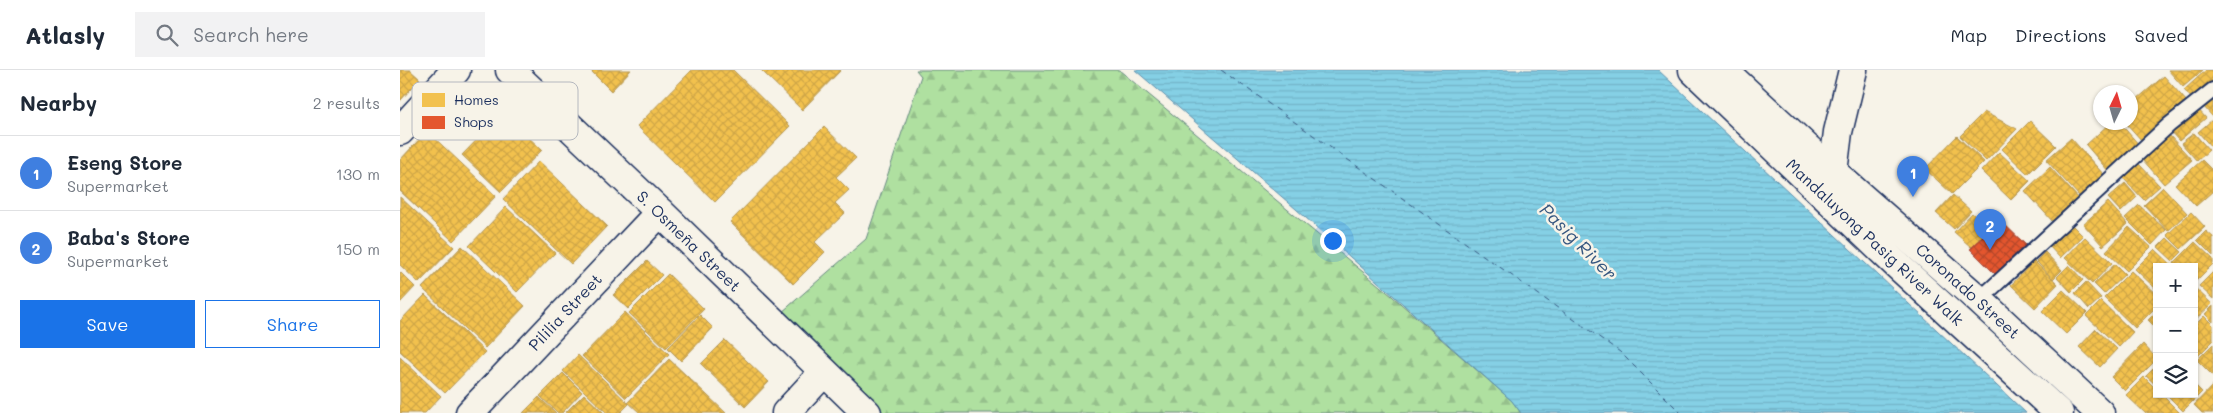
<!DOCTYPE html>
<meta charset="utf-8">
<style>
body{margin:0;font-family:Mali,sans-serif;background:#f2f2f3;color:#1f2937}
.controls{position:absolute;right:15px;bottom:15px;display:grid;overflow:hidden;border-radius:0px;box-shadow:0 1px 4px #0004}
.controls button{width:45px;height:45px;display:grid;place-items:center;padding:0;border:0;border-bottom:1px solid #e0e1e3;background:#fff;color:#1f2937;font:25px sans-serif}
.compass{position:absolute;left:1693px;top:15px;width:45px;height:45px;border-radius:50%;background:#fff;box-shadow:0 1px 4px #0004;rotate:5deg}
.you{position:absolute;left:932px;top:170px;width:18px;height:18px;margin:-12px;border:4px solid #fff;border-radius:50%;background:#1a73e8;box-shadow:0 0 0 8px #1a73e833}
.badge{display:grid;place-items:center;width:32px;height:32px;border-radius:50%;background:#1a73e8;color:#fff;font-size:16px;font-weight:700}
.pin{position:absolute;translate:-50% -41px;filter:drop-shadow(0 1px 2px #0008)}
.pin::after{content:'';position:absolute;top:26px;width:18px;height:15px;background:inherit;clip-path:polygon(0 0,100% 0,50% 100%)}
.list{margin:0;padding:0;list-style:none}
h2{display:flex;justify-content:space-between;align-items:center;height:65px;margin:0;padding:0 20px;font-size:21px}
h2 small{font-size:16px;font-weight:400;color:#747a83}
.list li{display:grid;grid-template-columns:32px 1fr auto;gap:15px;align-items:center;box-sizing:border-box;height:75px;padding:0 20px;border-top:1px solid #e0e1e3}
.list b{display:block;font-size:19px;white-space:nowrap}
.list p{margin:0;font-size:16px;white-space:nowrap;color:#747a83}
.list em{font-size:16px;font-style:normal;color:#747a83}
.actions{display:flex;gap:10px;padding:15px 20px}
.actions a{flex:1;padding:11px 0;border:1px solid #1a73e8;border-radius:0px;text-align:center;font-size:18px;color:#1a73e8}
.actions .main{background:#1a73e8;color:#fff}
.icon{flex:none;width:28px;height:28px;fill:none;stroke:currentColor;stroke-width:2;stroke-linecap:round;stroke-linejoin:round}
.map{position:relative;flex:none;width:1813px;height:343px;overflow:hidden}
header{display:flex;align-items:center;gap:30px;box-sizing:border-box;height:70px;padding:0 25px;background:#fff;border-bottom:1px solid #e0e1e3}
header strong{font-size:24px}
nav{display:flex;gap:28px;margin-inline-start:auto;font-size:18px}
.search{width:350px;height:45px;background:#f2f2f3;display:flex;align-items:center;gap:12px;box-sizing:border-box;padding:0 18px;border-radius:0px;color:#747a83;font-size:19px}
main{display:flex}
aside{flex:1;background:#fff}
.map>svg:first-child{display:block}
</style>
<header>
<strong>Atlasly</strong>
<div class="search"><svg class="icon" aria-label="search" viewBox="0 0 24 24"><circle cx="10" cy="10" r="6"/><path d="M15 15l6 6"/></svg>Search here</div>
<nav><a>Map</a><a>Directions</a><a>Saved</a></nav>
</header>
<main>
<aside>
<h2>Nearby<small>2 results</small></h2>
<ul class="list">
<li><span class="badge" style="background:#3f7fe0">1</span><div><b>Eseng Store</b><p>Supermarket</p></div><em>130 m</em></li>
<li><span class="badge" style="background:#3f7fe0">2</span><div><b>Baba's Store</b><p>Supermarket</p></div><em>150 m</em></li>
</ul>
<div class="actions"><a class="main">Save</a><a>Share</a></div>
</aside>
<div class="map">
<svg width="1813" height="343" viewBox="0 0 1813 343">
<defs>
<pattern id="forest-firs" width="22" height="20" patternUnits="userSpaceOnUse" patternTransform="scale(1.25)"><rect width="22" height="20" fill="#afe0a0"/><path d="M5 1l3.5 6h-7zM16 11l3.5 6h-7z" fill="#96c08c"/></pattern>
<pattern id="water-rules" width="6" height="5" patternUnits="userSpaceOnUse" patternTransform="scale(1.25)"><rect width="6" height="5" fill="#85d0e5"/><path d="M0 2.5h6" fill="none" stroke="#72b3c7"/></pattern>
<pattern id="homes-cross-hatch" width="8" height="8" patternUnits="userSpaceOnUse" patternTransform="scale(1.25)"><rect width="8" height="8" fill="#f2c14e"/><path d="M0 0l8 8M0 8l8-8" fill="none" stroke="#cfa646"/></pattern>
<pattern id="shops-cross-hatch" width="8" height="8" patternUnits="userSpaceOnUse" patternTransform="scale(1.25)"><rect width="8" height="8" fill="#e4572e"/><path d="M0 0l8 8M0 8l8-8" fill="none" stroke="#b8482a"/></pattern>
</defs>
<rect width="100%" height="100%" fill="#f7f3e8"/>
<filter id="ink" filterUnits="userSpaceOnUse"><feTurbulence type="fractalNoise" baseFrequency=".02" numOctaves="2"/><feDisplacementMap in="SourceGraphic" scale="10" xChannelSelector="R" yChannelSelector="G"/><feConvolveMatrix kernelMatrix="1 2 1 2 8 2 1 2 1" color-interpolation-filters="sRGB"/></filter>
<g filter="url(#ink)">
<!-- forest -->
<polygon fill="url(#forest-firs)" stroke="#65887f" points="516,0 719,0 992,226 1112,331 1121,343 482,343 381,243 466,169 521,6"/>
<!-- water -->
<polygon fill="url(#water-rules)" stroke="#5b90af" points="735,0 1258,0 1626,343 1121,343 1112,331 896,139"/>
<!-- homes -->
<g fill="url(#homes-cross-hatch)" stroke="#b29553">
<polygon points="0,0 10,0 20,9 0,31"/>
<polygon points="190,0 231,0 211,21"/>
<polygon points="292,0 333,0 390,56 315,132 237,56"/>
<polygon points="361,0 441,0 402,40"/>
<polygon points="1768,0 1803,0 1783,17"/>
<polygon points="1806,0 1813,0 1813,13 1794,31 1784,20"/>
<polygon points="1764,6 1788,33 1743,72 1725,52 1730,52 1730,35"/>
<polygon points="1813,26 1813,47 1802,35"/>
<polygon points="1796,37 1806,48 1779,71 1769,60"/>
<polygon points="1584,42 1617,59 1586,91 1560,66"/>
<polygon points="103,43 142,80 101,122 62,85"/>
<polygon points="1812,50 1813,50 1813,79 1798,62"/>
<polygon points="1630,51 1656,76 1628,104 1602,79"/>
<polygon points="1711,52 1719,52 1740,76 1709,102 1686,75"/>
<polygon points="424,57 456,88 436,107 449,120 435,133 445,143 415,172 425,182 393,214 330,152"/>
<polygon points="27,61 96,126 53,171 0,121 0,90"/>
<polygon points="1794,63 1809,80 1797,91 1781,73"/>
<polygon points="1769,65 1792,90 1764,114 1742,89"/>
<polygon points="1557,66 1584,92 1552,124 1525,99"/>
<polygon points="1671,68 1705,106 1680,127 1646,90"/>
<polygon points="1599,82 1630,111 1611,130 1581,101"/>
<polygon points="1802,90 1813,101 1813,121 1796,136 1775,114"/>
<polygon points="139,91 207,156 171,194 103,129"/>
<polygon points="1738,93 1760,116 1744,130 1722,107"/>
<polygon points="1650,97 1680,130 1654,153 1625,121"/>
<polygon points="1725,113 1737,127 1721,142 1708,128"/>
<polygon points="1763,117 1787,143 1768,161 1744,135"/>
<polygon points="1553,125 1571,141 1554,159 1536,143"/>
<polygon points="0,127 54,177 19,213 0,195"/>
<polygon points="1708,132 1728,154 1703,176 1683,154"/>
<polygon points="1739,135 1766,160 1752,175 1725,148"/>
<polygon points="106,137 155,183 117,222 69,176"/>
<polygon points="1791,142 1805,157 1781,179 1767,165"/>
<polygon points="1572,143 1589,159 1571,177 1554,162"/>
<polygon points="1672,155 1683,166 1660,188 1649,176"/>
<polygon points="1729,157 1751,177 1727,201 1706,181"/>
<polygon points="1806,161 1813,167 1813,186 1797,170"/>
<polygon points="1685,167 1712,193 1692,214 1665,188"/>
<polygon points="1767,168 1782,182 1773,191 1758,177"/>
<polygon points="1795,172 1813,189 1813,194 1794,213 1794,197 1777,197 1774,193"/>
<polygon points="62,176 125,236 85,278 22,218"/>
<polygon points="1755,179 1774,197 1757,197 1757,220 1735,199"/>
<polygon points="1645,182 1662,200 1653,209 1636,191"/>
<polygon points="247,191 262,205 228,239 213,225"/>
<polygon points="1634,191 1658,214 1635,238 1611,215"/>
<polygon points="1715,194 1725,204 1704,224 1694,214"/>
<polygon points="1669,195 1683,210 1671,222 1657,207"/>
<polygon points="1731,201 1757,225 1757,236 1735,258 1704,228"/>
<polygon points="0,202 15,217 0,233"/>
<polygon points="1813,202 1813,229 1799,216"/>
<polygon points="268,204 304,239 266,278 229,243"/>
<polygon points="1686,212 1701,228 1689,239 1675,223"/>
<polygon points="1794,217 1812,234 1794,251"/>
<polygon points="1663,220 1687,243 1666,264 1642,241"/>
<polygon points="25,225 85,282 45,323 0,281 0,251"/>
<polygon points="1701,231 1733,262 1719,277 1686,246"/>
<polygon points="1813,236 1813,252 1805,244"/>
<polygon points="1757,241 1757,259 1748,250"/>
<polygon points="225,242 269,284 226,328 182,286"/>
<polygon points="300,245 313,258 281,291 268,278"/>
<polygon points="1804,246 1813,255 1813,271 1794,290 1794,256"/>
<polygon points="1696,259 1717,279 1700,297 1679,277"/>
<polygon points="325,270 369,312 345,337 301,294"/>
<polygon points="1743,274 1757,289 1725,321 1711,307"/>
<polygon points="1813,274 1813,306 1797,290"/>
<polygon points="178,285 229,334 220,343 207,343 163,301"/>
<polygon points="0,287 41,326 25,343 0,343"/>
<polygon points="269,289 326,343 240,343 228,332"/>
<polygon points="1757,295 1757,316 1746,306"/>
<polygon points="163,303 182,322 162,343 158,343 140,326"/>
<polygon points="1744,307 1757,320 1757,324 1761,324 1780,343 1745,343 1726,325"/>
<polygon points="1794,314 1802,322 1783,341 1766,324 1794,324"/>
<polygon points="1813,315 1813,343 1802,343 1794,335"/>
<polygon points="184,324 204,343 165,343"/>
<polygon points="139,327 156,343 123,343"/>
</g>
<!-- shops -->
<polygon fill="url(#shops-cross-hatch)" stroke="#a84b3c" points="1599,149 1626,175 1596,205 1570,179"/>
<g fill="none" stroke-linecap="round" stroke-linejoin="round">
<!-- ferry -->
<polyline stroke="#365780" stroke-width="1" stroke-dasharray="6 5" stroke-linecap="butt" points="821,0 1220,282 1281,343"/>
<defs>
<polyline id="lane" points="1579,230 1769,55 1813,20"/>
<g id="street">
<polyline points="110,0 260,142 467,343"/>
<polyline points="1293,0 1496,194 1659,343"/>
<polyline points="0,61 56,0"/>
<polyline points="70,343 260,142"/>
<polyline points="386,343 424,302"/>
</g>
<g id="secondary">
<polyline points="1323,0 1433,102 1579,230 1700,343"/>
<polyline points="1433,102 1438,62 1453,0"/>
</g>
</defs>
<!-- lane casing -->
<use href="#lane" stroke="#1b2f5e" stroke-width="18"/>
<!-- street casing -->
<use href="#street" stroke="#1b2f5e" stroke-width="31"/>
<!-- secondary casing -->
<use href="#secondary" stroke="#1b2f5e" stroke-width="31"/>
<!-- lane -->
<use href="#lane" stroke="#f7f3e8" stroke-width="14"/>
<!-- street -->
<use href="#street" stroke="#f7f3e8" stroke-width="28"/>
<!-- secondary -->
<use href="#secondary" stroke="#f7f3e8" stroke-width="28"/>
</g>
</g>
<g text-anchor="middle" stroke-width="5" stroke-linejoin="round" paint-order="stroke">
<!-- street labels -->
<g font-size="16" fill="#1b2f5e" stroke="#f7f3e8">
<text transform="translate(289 171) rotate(44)" y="6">S. Osmeña Street</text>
<text transform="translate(1475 172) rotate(43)" y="6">Mandaluyong Pasig River Walk</text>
<text transform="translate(1568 221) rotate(42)" y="6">Coronado Street</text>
<text transform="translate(165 242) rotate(-47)" y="6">Pililia Street</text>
</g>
<!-- water labels -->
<g font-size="18" font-style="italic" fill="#365780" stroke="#f7f3e8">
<text transform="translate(1178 172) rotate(45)" y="6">Pasig River</text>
</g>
</g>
<!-- legend -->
<rect x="12" y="12" width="166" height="58" rx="8" fill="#f7f3e8" stroke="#b5b8bf" stroke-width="1"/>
<rect x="22" y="23" width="23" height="14" fill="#f2c14e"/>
<rect x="22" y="46" width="23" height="13" fill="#e4572e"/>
<g font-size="14" fill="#1b2f5e">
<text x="54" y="35">Homes</text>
<text x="54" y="57">Shops</text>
</g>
</svg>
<div class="controls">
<button>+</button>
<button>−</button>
<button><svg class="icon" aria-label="layers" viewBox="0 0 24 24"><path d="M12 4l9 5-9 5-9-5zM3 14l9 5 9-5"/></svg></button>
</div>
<svg class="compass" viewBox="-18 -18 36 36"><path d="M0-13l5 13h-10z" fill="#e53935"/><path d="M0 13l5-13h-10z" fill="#747a83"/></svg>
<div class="you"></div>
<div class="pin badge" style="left:1513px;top:127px;background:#3f7fe0">1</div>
<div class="pin badge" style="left:1590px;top:180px;background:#3f7fe0">2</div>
</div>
</main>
